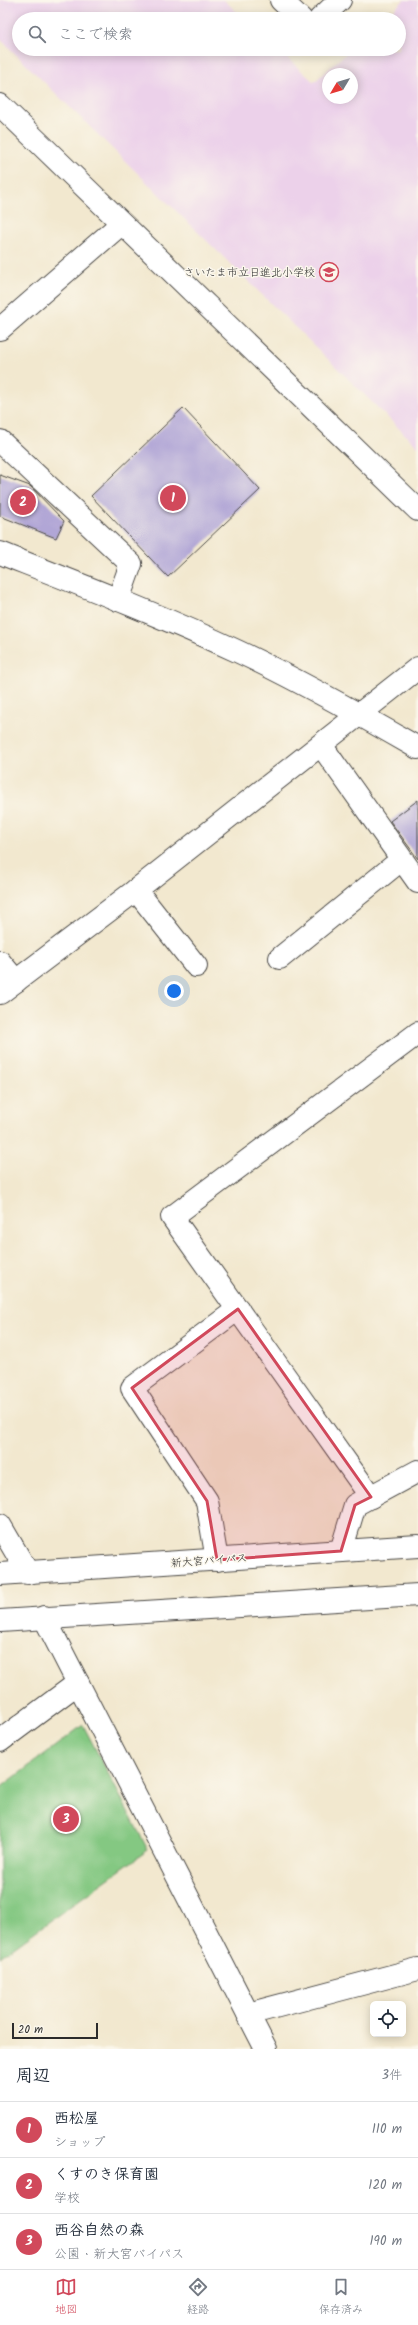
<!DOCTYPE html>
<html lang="ja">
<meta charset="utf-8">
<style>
body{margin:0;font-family:Kalam,"Klee One",sans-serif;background:#f6f6f7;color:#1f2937}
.controls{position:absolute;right:12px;bottom:12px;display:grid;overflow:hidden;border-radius:6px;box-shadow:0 2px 10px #0003}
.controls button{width:36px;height:36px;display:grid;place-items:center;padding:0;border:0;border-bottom:1px solid #e0e1e3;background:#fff;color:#1f2937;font:20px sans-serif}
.compass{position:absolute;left:322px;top:68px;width:36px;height:36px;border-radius:50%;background:#fff;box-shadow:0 2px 10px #0003;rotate:232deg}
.scale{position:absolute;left:12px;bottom:10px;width:86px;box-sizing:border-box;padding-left:4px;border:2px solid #2b2b2b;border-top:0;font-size:11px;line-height:14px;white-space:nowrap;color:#2b2b2b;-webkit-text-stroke:3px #fbf7ec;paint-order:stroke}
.you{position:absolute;left:174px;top:991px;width:14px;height:14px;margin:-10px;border:3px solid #fff;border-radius:50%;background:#1a73e8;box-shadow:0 0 0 6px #1a73e833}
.badge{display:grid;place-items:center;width:26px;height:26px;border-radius:50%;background:#d1495b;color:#fff;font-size:13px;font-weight:700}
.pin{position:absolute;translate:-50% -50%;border:2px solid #fff;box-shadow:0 1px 4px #0006}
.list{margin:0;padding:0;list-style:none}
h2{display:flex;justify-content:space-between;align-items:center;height:52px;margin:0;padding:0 16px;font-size:17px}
h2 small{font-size:13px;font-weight:400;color:#747a83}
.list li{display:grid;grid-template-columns:26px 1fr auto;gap:12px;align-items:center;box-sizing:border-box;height:56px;padding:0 16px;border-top:1px solid #e0e1e3}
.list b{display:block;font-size:15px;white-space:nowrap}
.list p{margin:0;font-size:13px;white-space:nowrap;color:#747a83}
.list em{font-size:13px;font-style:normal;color:#747a83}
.icon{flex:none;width:22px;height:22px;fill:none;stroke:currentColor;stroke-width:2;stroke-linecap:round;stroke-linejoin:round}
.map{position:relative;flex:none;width:418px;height:2049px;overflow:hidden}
.search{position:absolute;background:#fff;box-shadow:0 2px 10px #0003;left:12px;right:12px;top:12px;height:44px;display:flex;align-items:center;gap:10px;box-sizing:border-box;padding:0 14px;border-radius:22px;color:#747a83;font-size:15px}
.sheet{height:220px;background:#fff}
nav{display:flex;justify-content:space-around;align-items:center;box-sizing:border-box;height:56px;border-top:1px solid #e0e1e3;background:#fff;font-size:11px;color:#747a83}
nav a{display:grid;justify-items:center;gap:2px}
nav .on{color:#d1495b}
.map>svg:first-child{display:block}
</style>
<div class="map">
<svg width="418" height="2049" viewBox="0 0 418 2049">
<rect width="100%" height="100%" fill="#fbf7ec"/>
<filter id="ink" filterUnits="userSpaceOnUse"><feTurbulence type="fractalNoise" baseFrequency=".025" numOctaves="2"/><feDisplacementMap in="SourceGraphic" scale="8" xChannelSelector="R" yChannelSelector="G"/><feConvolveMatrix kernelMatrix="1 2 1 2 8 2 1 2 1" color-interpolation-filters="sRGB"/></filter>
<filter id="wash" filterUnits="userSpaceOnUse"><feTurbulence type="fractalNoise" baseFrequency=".012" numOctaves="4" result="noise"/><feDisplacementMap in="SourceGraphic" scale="16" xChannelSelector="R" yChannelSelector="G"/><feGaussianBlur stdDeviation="0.9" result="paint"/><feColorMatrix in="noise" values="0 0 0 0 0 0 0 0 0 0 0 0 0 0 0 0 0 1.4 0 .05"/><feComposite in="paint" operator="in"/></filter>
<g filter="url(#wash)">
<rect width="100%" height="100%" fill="#f2e8cf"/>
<!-- built -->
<path fill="#ecd1ea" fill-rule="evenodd" d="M0 0H224L244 19H19V49H277L314 82 351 49H399V19H384L404 0H418V447L0 39ZM328 74H352V98H328Z"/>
<!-- green -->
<polygon fill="#84c882" stroke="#587a56" points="83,1725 148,1850 0,1957 0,1788"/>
<g id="blocks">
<!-- building -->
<g fill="#b1a6d6">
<polygon points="183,408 260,490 168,577 91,496"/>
<polygon points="0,475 30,486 64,521 56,538 0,516"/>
<polygon points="418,800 418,859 390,821"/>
</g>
</g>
</g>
<g filter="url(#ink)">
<use href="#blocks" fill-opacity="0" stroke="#494744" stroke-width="1"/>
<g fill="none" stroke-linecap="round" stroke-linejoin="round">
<defs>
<g id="minor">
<polyline points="281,0 301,19"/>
<polyline points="320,19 340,0"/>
<polyline points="0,105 418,510"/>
<polyline points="0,329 121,224"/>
<polyline points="0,441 131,564 118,600"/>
<path d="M0 553C79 584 160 615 237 651 299 680 359 714 418 748"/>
<polyline points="321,745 418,882"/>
<polyline points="136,890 196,966"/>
<polyline points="280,958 401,860"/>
<polyline points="0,962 16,981"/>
<polyline points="0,993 136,890 418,668"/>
<polyline points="371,1497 172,1217 418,1033"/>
<polyline points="0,1525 28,1573"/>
<polyline points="341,1551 355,1505 418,1471"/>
<polyline points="217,1560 207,1501 132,1388 238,1309"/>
<polyline points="44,1617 266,2049"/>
<polyline points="0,1741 78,1683"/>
<polyline points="248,2014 418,1969"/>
</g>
<g id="highway">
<polyline points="0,1574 418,1546"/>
<polyline points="0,1621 418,1595"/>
</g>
</defs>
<!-- minor casing -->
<use href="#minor" stroke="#494744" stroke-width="24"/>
<!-- highway casing -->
<use href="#highway" stroke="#494744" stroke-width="24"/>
<!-- minor -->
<use href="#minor" stroke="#fff" stroke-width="22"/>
<!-- highway -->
<use href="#highway" stroke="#fff" stroke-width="22"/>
</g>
</g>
<!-- marked area -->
<path fill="#d1495b" fill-opacity="0.2" stroke="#d1495b" stroke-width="3" stroke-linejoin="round" d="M238 1309 371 1497 355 1505 341 1551 217 1560 207 1501 132 1388Z"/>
<!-- icons -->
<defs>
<symbol id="school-ring" viewBox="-11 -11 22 22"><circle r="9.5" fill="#fbf7ec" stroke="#d1495b" stroke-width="1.5"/><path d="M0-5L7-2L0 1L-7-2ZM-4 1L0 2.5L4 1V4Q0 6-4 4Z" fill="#d1495b"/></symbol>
</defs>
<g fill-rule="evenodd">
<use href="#school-ring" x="318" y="261" width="22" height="22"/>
</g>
<g text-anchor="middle" stroke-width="3" stroke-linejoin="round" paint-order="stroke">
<!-- poi labels -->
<g font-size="11" fill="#2b2b2b" stroke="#fbf7ec" text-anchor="end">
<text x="315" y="276">さいたま市立日進北小学校</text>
</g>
<!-- street labels -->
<g font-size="11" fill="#2b2b2b" stroke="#fbf7ec">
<text transform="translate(209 1560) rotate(-4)" y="4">新大宮バイパス</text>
</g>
</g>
</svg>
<div class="controls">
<button><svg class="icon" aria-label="locate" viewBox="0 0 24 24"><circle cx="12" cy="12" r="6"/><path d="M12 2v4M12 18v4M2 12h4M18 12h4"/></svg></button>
</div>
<svg class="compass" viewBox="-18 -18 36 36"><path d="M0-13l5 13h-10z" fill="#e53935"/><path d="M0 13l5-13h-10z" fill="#747a83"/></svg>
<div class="scale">20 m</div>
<div class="you"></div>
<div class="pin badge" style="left:173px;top:498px">1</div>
<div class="pin badge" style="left:23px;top:502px">2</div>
<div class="pin badge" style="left:66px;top:1819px">3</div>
<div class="search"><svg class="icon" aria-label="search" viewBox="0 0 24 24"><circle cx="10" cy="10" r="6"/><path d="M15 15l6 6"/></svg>ここで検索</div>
</div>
<section class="sheet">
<h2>周辺<small>3件</small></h2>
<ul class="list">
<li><span class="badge">1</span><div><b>西松屋</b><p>ショップ</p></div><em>110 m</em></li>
<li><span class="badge">2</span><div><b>くすのき保育園</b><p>学校</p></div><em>120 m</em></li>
<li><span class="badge">3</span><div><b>西谷自然の森</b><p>公園 · 新大宮バイパス</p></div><em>190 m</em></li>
</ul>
</section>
<nav>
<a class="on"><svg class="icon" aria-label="map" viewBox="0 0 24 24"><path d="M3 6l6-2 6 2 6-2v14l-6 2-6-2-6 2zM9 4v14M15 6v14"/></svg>地図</a>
<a><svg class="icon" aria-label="directions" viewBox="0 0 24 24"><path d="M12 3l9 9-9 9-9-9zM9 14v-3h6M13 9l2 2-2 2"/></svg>経路</a>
<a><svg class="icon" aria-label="saved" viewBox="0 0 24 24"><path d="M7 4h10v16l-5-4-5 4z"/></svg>保存済み</a>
</nav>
